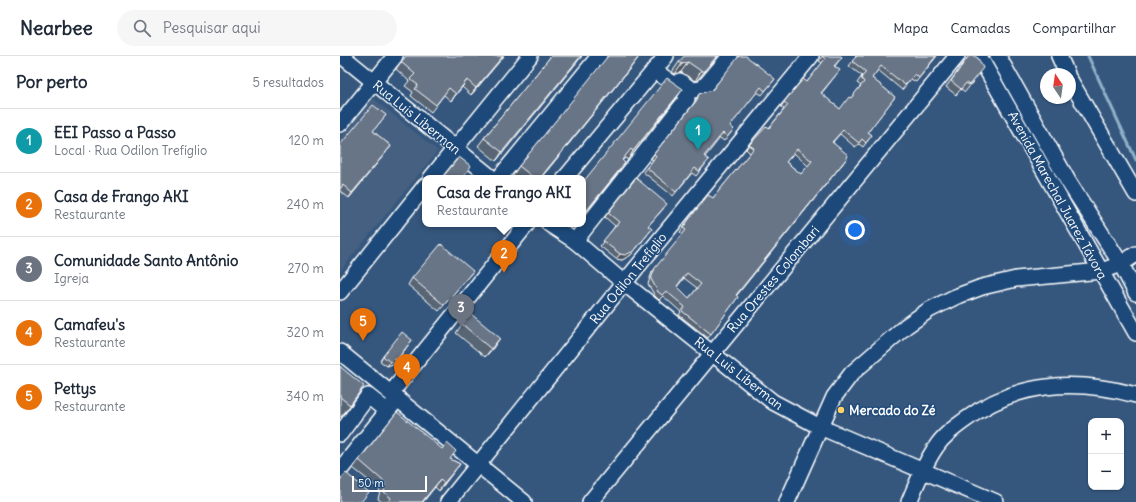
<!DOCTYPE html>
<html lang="pt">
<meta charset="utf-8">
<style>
body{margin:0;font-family:Delius,sans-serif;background:#f6f6f7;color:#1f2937}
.controls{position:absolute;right:12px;bottom:12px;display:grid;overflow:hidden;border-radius:8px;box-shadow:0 1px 3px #0004}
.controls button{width:36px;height:36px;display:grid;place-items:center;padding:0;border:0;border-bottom:1px solid #e0e1e3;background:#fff;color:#1f2937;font:20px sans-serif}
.compass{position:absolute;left:700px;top:12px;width:36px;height:36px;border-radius:50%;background:#fff;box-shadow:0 1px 3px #0004;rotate:347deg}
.scale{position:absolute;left:12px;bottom:10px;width:75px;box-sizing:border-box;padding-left:4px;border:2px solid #fff;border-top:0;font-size:11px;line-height:14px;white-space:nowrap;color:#fff;-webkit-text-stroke:3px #1f4a7a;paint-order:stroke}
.you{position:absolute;left:515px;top:174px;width:14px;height:14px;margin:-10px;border:3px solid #fff;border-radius:50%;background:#1a73e8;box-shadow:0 0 0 6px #1a73e833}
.badge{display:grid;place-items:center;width:26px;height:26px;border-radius:50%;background:#84754c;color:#fff;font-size:13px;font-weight:700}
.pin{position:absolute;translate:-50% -33px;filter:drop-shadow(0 1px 2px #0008)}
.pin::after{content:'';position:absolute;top:21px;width:14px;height:12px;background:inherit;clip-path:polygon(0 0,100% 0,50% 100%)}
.popup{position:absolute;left:82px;top:119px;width:164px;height:52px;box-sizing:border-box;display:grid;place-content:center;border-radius:8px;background:#fff;filter:drop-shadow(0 1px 3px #0005);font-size:13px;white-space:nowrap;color:#747a83}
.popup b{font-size:15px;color:#1f2937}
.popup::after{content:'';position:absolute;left:50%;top:100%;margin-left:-8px;border:8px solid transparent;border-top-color:#fff}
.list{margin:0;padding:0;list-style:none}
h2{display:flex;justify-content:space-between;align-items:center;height:52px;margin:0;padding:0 16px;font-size:17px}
h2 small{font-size:13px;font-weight:400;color:#747a83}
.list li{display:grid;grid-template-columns:26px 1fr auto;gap:12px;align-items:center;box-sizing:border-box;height:64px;padding:0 16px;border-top:1px solid #e0e1e3}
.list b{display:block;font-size:15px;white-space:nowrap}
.list p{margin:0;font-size:13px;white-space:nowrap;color:#747a83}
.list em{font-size:13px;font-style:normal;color:#747a83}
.icon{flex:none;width:22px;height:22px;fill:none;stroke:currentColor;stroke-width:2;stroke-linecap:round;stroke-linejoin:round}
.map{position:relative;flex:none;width:796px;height:446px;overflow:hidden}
header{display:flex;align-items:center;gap:24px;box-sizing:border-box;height:56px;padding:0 20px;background:#fff;border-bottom:1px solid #e0e1e3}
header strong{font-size:19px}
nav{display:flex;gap:22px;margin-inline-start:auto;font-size:14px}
.search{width:280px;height:36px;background:#f6f6f7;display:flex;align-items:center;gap:10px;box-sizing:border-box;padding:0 14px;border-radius:22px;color:#747a83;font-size:15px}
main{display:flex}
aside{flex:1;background:#fff}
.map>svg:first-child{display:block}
</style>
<header>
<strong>Nearbee</strong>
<div class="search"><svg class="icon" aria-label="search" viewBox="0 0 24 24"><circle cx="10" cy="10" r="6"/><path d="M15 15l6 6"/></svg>Pesquisar aqui</div>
<nav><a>Mapa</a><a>Camadas</a><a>Compartilhar</a></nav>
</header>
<main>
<aside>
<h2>Por perto<small>5 resultados</small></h2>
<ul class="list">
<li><span class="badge" style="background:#0f9aa8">1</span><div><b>EEI Passo a Passo</b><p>Local · Rua Odilon Trefíglio</p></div><em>120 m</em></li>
<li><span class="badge" style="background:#e8710a">2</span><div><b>Casa de Frango AKI</b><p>Restaurante</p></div><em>240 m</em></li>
<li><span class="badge" style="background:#6b7280">3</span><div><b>Comunidade Santo Antônio</b><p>Igreja</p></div><em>270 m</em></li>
<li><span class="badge" style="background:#e8710a">4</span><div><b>Camafeu's</b><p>Restaurante</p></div><em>320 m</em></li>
<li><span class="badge" style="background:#e8710a">5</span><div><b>Pettys</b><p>Restaurante</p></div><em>340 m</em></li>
</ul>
</aside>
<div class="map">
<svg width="796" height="446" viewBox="0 0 796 446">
<rect width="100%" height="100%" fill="#35577e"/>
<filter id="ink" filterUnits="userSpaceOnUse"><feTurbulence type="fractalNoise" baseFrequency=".025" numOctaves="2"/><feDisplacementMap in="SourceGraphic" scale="8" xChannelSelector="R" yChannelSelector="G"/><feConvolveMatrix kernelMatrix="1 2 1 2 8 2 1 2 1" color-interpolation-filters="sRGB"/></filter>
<g filter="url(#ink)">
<!-- built -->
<polygon fill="#446081" points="33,42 98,95 0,215 0,82"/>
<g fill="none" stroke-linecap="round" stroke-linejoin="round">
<!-- stream -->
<polyline stroke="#8fb0c7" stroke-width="3" points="748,0 796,104"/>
<defs>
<g id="minor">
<polyline points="2,0 152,122"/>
<polyline points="639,0 796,277"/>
<polyline points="658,0 728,125 781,208 796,237"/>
<polyline points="719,0 727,18"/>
<polyline points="730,24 796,138"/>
<polyline points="340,25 352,34 362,33 390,0"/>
<polyline points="0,68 55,0"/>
<polyline points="91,122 190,0"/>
<polyline points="159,122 259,0"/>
<polyline points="225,122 326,0"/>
<polyline points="209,168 235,185 284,227 433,346 480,371 656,446"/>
<polyline points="235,185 347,43 346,37 314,14"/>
<polyline points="0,236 85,130"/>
<polyline points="0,296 184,446"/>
<polyline points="51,337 187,168"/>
<polyline points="0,378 28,340 47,355"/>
<polyline points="0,414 58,342"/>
<polyline points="108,446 284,227 471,0"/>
<polyline points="250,446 617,0"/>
<polyline points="447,446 494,341 512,317 566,270 589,254 615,241 642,231 676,223 761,215 781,208 796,198"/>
<path d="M569 446C577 427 584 408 596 391 603 380 614 372 625 364 677 325 735 323 796 339"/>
</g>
</defs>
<!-- minor casing -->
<use href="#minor" stroke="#fff" stroke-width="18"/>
<!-- minor -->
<use href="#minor" stroke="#1f4a7a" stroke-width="15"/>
</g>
<!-- wall -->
<g fill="#596574" stroke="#fff" fill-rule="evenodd">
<polygon points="164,0 131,39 122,31 111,45 104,39 91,56 71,40 73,36 65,30 69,25 56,13 61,6"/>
<polygon points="211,0 242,0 156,105 138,90 144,82"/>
<polygon points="378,0 357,24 355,25 341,16 335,18 332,16 339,6"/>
<path d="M482 0 502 1 495 10 496 19 481 38 500 53 511 42 521 30 517 27 522 20 509 10 516 1 515 0H597L576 26 571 23 562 34 538 14 532 22 555 41 528 76 532 79 523 91 519 88 515 91 500 78 493 86 504 106 396 240 398 241 368 282 339 259 341 256 323 240 319 244 315 240 308 228 312 216 343 179 340 176 350 162 373 142 410 97 406 93 409 89 429 72 444 53 441 51 444 46 467 26 482 7 479 5ZM454 97 468 110 461 118 446 106ZM344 222 357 232 349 242 337 231Z"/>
<polygon points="628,1 639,18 625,36 621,33 616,39 606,31"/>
<polygon points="298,2 292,10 201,122 178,122 173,119 179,110"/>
<polygon points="435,23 422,39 417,36 390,70 391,77 384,85 380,82 365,101 365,109 356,120 352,117 333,140 303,116 313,104 311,103 314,98 354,48 356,43 359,38"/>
<polygon points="343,33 337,41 288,104 285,102 282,105 285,107 279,115 243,160 243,126"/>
<polygon points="46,59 33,75 51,90 9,142 0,135 0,89"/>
<polygon points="324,152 308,170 312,173 291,199 282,204 276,203 260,190 275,170 265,161 268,157"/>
<polygon points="133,215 128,221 99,255 68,229 72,222"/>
<polygon points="122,268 154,291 145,301 116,277"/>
<polygon points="69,288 55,307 47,310 40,305 43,300"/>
<polygon points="0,310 16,342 1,361 0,360"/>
<polygon points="110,403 120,408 99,435 95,431 83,446 42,446 38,443 40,435 37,431 13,412 19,404"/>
</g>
<!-- shaded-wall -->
<g fill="#48525e" stroke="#fff">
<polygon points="163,0 164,0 131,39 136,32"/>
<polygon points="241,0 242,0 156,105 162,96"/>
<polygon points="377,0 378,0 357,24 355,25 361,15"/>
<polygon points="298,2 292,10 201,122 200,122"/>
<polygon points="348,6 341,16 335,18 342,8"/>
<polygon points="127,24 122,31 111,45 116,38"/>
<polygon points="343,33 337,41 288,104 293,95"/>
<polygon points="51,90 47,95 9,142 12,137"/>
<polygon points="507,102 504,106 393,244 396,239"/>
<polygon points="285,107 279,115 243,160 243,159"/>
<polygon points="312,173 291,199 282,204 276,203 280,198"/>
<polygon points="160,282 154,291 145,301 151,293"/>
<polygon points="72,284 55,307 47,310 50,306"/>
<polygon points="120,408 114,415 99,435 104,427"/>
<polygon points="100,424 95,431 83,446 82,446"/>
</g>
<!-- building -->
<g fill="#677587" stroke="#fff" fill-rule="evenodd">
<polygon points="66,0 163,0 136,32 127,24 116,38 109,32 96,49 75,33 78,29 70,23 75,18 61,6"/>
<polygon points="211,0 241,0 162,96 144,82"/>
<polygon points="268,0 295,0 298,2 200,122 194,122 179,110"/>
<polygon points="344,0 377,0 364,15 361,15 348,6 342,8 339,6"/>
<polygon points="399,0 406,0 435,23 425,35 421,31 390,70 394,73 387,81 383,77 364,100 369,104 359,115 355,112 336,136 307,112 316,100 314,98 357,44 359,38 372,34"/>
<path d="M482 0H501L502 1 494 10 500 14 481 37 500 53 509 41 511 42 524 26 521 22 526 16 512 5 517 0H596L579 22 575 18 565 29 541 10 532 22 555 41 528 76 532 79 526 87 522 83 519 87 503 74 492 86 508 99 507 102 396 239 398 241 371 278 342 255 345 251 326 235 322 239 318 236 311 223 315 212 346 174 343 172 350 162 368 139 373 142 414 92 409 89 427 70 429 72 448 49 444 46 463 23 467 26 485 3ZM457 93 472 105 461 118 446 106ZM347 217 361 228 349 242 337 230Z"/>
<polygon points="630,0 634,0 638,2 643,12 629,29 626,27 621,33 611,25 628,1"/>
<polygon points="327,22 343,33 293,95 291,93 282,104 285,107 243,159 243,126"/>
<polygon points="33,49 46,59 33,75 51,90 12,137 3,129 0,133 0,89"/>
<polygon points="119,101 131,110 122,122 102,122"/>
<polygon points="296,122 327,148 308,170 312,173 294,195 285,199 280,198 263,185 279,166 268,157"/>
<polygon points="101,188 133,215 104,249 72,222"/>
<polygon points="131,258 160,282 151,293 122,268"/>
<polygon points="62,276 72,284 58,302 50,306 43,300"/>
<polygon points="0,310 3,313 24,330 10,349 0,341"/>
<polygon points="57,356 102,393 107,387 116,395 110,403 120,408 104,427 100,424 82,446 48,446 51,442 44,436 45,428 42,424 19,404"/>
<polygon points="6,417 29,436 21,446 0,446 0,424"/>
</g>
</g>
<!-- markers -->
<circle fill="#ffd166" stroke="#1f4a7a" stroke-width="1.5" cx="501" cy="354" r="4"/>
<g text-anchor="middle" stroke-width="3" stroke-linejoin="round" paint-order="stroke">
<!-- street labels -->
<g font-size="13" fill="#fff" stroke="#1f4a7a">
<text transform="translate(77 61) rotate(39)" y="5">Rua Luis Liberman</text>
<text transform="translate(718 139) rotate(61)" y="5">Avenida Marechal Juarez Távora</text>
<text transform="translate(288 222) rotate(-51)" y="5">Rua Odilon Trefíglio</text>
<text transform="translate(433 223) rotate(-50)" y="5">Rua Orestes Colombari</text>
<text transform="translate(399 317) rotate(38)" y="5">Rua Luis Liberman</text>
</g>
<!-- poi labels -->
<g font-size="13" font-weight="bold" fill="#fff" stroke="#1f4a7a" text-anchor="start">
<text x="509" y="359">Mercado do Zé</text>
</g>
</g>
</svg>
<div class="controls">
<button>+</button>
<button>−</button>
</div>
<svg class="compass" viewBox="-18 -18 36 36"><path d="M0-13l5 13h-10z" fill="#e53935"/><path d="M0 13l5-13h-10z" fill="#747a83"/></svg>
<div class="scale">50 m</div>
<div class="you"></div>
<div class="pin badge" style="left:358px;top:94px;background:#0f9aa8">1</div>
<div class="pin badge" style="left:164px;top:217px;background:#e8710a">2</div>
<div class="popup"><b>Casa de Frango AKI</b>Restaurante</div>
<div class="pin badge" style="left:121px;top:271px;background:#6b7280">3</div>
<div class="pin badge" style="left:67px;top:331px;background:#e8710a">4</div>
<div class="pin badge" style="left:23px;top:285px;background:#e8710a">5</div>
</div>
</main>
